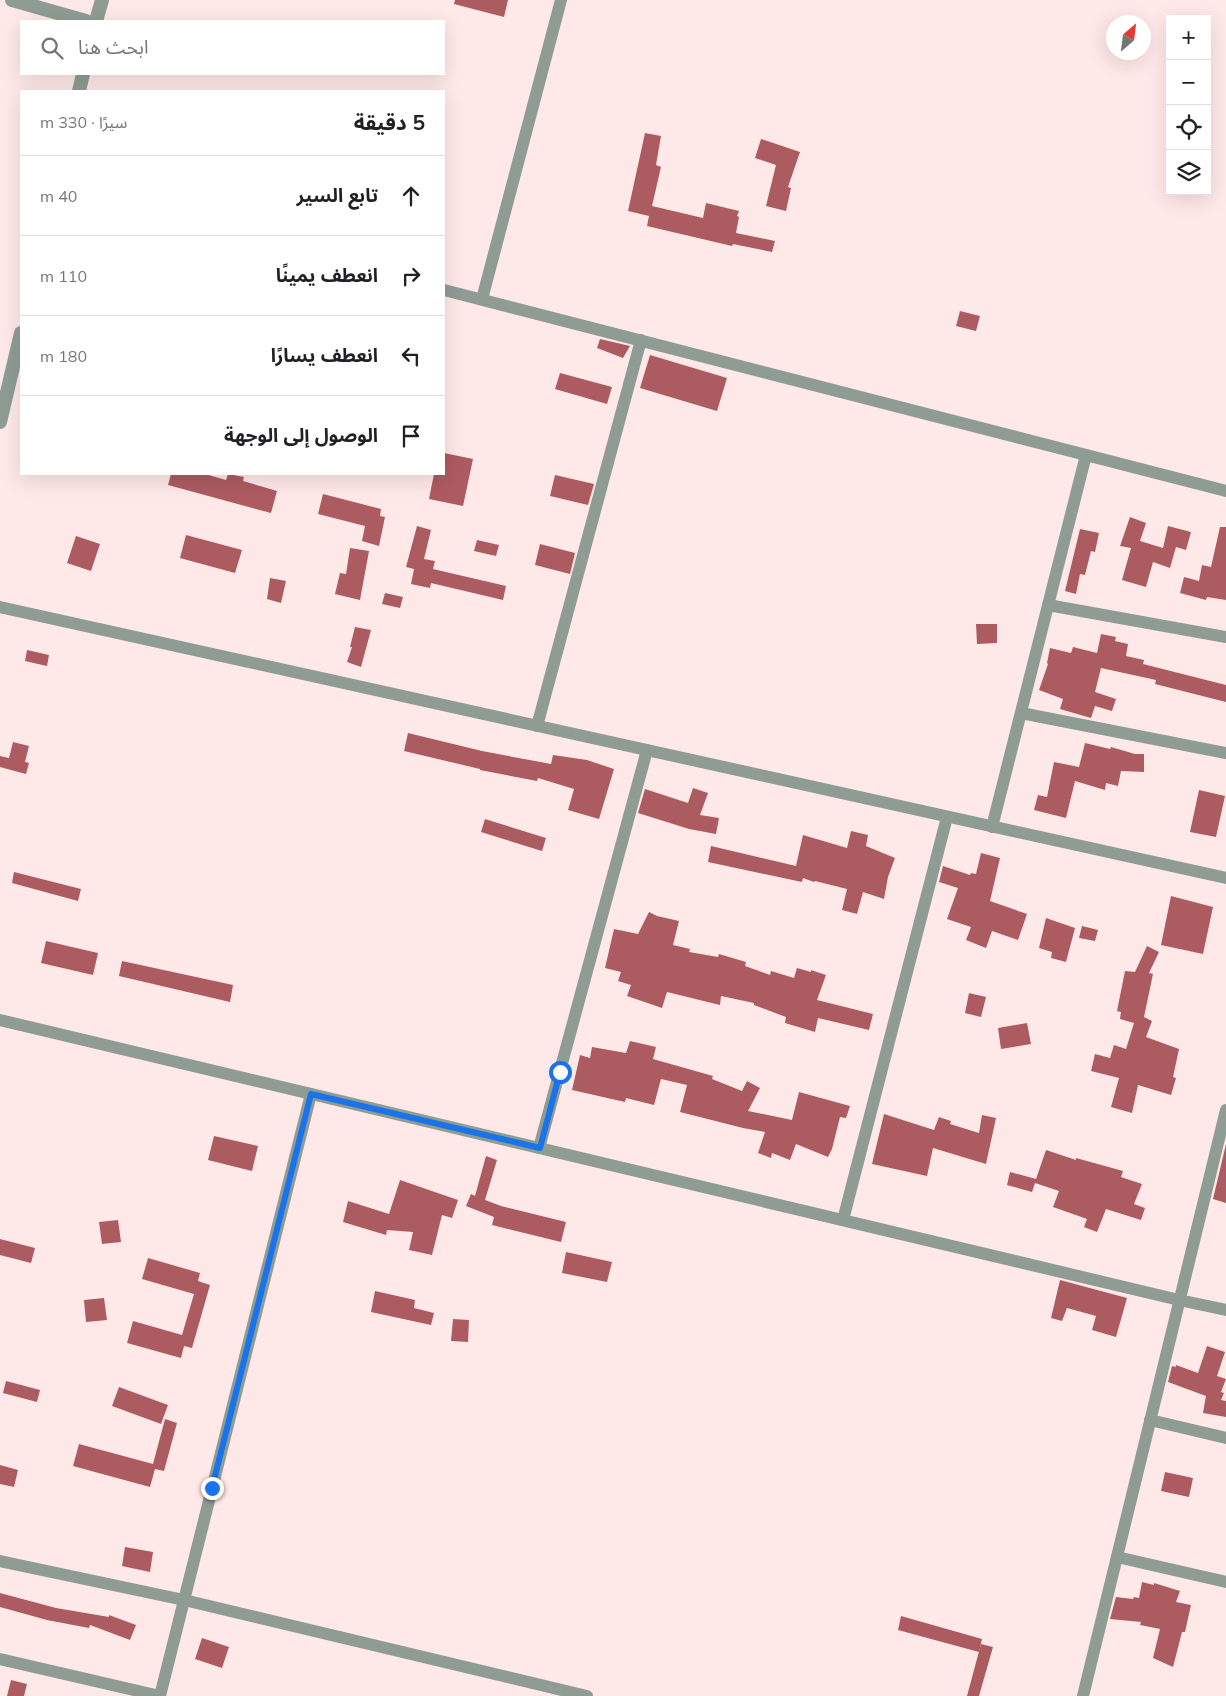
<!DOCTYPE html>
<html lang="ar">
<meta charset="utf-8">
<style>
body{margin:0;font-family:Mulish,"Noto Sans Arabic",sans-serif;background:#f2f2f2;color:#202124;direction:rtl}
.controls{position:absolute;right:15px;top:15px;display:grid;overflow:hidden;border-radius:0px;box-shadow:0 5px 20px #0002}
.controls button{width:45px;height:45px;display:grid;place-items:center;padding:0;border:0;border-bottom:1px solid #e0e0e0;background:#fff;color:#202124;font:25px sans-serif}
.compass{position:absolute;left:1106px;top:15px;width:45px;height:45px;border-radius:50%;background:#fff;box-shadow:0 5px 20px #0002;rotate:28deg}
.stop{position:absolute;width:15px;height:15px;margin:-11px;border:4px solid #1a73e8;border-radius:50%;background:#fff}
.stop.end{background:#1a73e8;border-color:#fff;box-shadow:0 1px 5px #0008}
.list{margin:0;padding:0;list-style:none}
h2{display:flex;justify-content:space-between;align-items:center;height:65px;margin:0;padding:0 20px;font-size:21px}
h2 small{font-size:16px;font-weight:400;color:#757577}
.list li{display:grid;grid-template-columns:32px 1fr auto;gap:15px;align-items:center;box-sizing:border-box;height:80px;padding:0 20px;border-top:1px solid #e0e0e0}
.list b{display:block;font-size:19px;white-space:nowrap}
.list em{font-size:16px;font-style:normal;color:#757577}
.icon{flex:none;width:28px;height:28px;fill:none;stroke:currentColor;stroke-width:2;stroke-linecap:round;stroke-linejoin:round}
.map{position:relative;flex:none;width:1226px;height:1696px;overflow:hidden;direction:ltr}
.search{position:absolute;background:#fff;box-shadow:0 5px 20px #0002;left:20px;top:20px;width:425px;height:55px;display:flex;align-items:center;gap:12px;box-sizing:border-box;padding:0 18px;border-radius:0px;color:#757577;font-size:19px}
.panel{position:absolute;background:#fff;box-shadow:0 5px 20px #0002;left:20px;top:90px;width:425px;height:385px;border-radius:0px;direction:rtl}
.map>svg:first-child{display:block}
</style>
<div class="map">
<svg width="1226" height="1696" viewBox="0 0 1226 1696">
<rect width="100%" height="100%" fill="#ffe8e8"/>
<!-- building -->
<g fill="#ac5b61">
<polygon points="455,0 508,0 504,17 454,4"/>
<polygon points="645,133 661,136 656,165 661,167 652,206 703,218 706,203 739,211 737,216 739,217 736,233 775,241 772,252 733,244 732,246 647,226 649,216 628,211"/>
<polygon points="761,139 800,152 788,187 791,188 786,211 766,206 776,165 755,158"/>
<polygon points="960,311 980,316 976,331 956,326"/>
<polygon points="600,339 630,346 623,358 597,348"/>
<polygon points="650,355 727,378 717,411 640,388"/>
<polygon points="560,373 612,387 607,404 555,389"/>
<polygon points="444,453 473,459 463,506 429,499 434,474 444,474"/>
<polygon points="171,474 205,474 226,480 228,474 244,477 243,481 277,491 271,513 168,485"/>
<polygon points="555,475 594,484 588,505 550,496"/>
<polygon points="323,494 381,509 380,516 385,517 379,546 362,541 365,526 318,514"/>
<polygon points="1130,517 1146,523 1140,541 1163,548 1168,526 1191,532 1186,550 1176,547 1170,568 1153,562 1146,587 1122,580 1131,548 1120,546"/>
<polygon points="417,526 431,530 424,559 435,561 433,569 506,586 503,600 431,583 430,588 411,584 414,569 406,567"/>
<polygon points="1220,527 1226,527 1226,600 1207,597 1206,600 1180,593 1184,577 1199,581 1202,565 1211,567"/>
<polygon points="1080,529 1099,533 1095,552 1091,551 1085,575 1080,574 1076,594 1065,591"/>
<polygon points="186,535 242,550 235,573 180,558"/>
<polygon points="76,536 100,544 91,571 67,563"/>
<polygon points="477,540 499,545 496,556 474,551"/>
<polygon points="540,544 575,553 570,574 535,565"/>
<polygon points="350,548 369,551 360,600 335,594 340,573 346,574"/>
<polygon points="270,578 286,581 281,603 267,599"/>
<polygon points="385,593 403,597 400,608 382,604"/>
<polygon points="976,624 997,624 997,643 977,644"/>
<polygon points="355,627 371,630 361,667 347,662 352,647 350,647"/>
<polygon points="1101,634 1116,637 1115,641 1128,644 1126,656 1144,660 1143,664 1226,685 1226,702 1155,684 1156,680 1101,668 1095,692 1116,699 1112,711 1095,706 1091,718 1060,709 1063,699 1039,690 1048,664 1047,663 1050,648 1071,653 1073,647 1097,653"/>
<polygon points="27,650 49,655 47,666 25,661"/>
<polygon points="408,733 482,751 551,764 553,755 587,760 614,769 599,819 568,810 574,789 538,778 537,781 480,770 480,769 404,751"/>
<polygon points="13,742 29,746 25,762 29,763 26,774 0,767 0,756 9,758"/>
<polygon points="1085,743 1110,749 1111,747 1135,754 1144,754 1144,772 1121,771 1118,786 1106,783 1105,790 1075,781 1066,818 1034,810 1038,795 1047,797 1054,762 1079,767"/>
<polygon points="693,788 708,793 700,815 719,818 716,834 689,829 638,813 645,789 688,803"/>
<polygon points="1199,790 1225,796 1216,837 1190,832"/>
<polygon points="485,819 546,838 542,851 481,832"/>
<polygon points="851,831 868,835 866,846 895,858 888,877 884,899 863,892 857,914 842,910 847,889 815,881 814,882 803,878 802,882 708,862 711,846 796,866 803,835 847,848"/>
<polygon points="981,853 1000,858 990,901 1027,914 1018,940 992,931 986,948 966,940 971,927 947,919 958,888 939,882 943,866 970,875 971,873 976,874"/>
<polygon points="14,872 81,889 78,901 12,883"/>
<polygon points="1171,896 1213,907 1203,954 1161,945"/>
<polygon points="649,912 657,916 679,921 673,945 690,949 689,952 718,957 719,954 746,962 745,966 770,975 771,971 794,978 797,968 811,972 811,970 826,975 817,1000 873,1014 869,1030 818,1018 815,1032 785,1023 786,1017 754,1005 754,1003 721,996 720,1005 667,992 662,1008 627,996 631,985 618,981 621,972 605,968 614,929 638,934"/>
<polygon points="1046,918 1075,928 1066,962 1051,958 1052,952 1039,948"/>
<polygon points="1082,926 1098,930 1095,941 1079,938"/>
<polygon points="46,941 98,953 93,975 41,963"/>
<polygon points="1147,946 1159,952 1149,973 1153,974 1144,1017 1152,1021 1146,1037 1179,1049 1173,1077 1176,1078 1171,1095 1138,1085 1132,1113 1111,1107 1119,1078 1091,1071 1095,1054 1110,1058 1114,1045 1126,1049 1134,1023 1120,1019 1121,1012 1117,1011 1125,971 1135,972"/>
<polygon points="122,961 233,985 230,1002 119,976"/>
<polygon points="969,993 986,997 981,1017 965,1013"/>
<polygon points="1027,1023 1031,1044 1001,1049 998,1028"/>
<polygon points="630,1041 656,1047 653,1059 713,1076 712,1079 742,1091 747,1081 760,1088 748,1111 792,1120 799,1092 850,1106 846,1118 840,1117 832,1149 828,1157 796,1144 790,1160 772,1153 771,1158 758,1153 765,1132 743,1128 680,1112 687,1085 661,1079 654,1105 626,1098 625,1102 572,1090 580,1055 590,1058 592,1047 626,1053"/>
<polygon points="884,1114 934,1130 939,1117 951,1121 950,1124 979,1133 982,1115 996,1118 986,1164 933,1148 927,1176 872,1164"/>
<polygon points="214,1136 258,1146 252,1171 208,1160"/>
<polygon points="1226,1144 1226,1203 1213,1199"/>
<polygon points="1046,1150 1076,1160 1076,1158 1123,1171 1121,1177 1142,1184 1134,1204 1145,1208 1141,1220 1106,1209 1097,1232 1084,1227 1087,1219 1053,1207 1059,1191 1035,1183 1032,1192 1007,1185 1010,1172 1036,1179"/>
<polygon points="486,1156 497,1160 485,1200 501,1206 566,1222 561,1242 492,1225 494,1217 466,1206 471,1194 475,1196"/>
<polygon points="400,1180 458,1200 452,1218 442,1215 432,1255 409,1250 413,1232 387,1230 386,1235 343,1222 348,1201 389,1214"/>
<polygon points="118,1220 121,1242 102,1244 99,1222"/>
<polygon points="0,1239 35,1248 31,1263 0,1255"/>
<polygon points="566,1252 612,1262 607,1282 562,1273"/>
<polygon points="148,1258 200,1273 198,1281 210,1285 192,1348 184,1346 181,1358 127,1343 133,1321 182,1335 194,1294 142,1279"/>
<polygon points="1060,1280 1127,1298 1116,1337 1092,1330 1096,1316 1067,1308 1062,1321 1051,1318"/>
<polygon points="375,1291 415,1300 414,1308 434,1313 431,1325 371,1312"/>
<polygon points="104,1298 107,1320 86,1322 84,1300"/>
<polygon points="453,1319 469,1320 468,1342 451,1341"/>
<polygon points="1207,1346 1225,1352 1217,1376 1226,1379 1221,1392 1224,1393 1221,1400 1226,1401 1226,1417 1203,1413 1206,1396 1168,1382 1172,1366 1176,1367 1176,1365 1198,1373"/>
<polygon points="6,1381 40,1390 37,1402 3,1393"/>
<polygon points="119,1387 168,1405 161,1424 112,1406"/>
<polygon points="165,1419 177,1423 164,1471 155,1469 150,1487 73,1466 79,1444 153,1464"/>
<polygon points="0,1465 18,1470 14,1487 0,1484"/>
<polygon points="1165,1472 1193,1478 1189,1497 1161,1491"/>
<polygon points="125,1547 153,1552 150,1572 122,1566"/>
<polygon points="1142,1582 1154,1585 1154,1583 1180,1591 1176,1602 1191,1605 1185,1632 1182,1632 1173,1667 1153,1658 1160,1629 1140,1625 1141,1622 1110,1619 1116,1597 1133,1599 1134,1597 1139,1598"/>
<polygon points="0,1593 56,1608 109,1617 109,1615 136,1625 130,1640 90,1625 89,1628 47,1620 0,1607"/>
<polygon points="901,1616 982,1639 979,1652 898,1630"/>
<polygon points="202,1638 229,1647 222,1668 195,1659"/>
<polygon points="981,1644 993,1647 979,1696 967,1696"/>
<polygon points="11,1680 27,1684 24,1696 7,1696"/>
</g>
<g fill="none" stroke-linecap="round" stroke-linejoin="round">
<!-- minor -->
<g stroke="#8f9c94" stroke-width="12">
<polyline points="444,290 1226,491"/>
<polyline points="482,299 561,0"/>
<polyline points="1048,605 1226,637"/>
<polyline points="0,607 1226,878"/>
<polyline points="1021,713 1226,753"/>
<polyline points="537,726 641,340"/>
<polyline points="992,827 1086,455"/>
<polyline points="0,1020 1179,1300 1226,1310"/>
<polyline points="539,1148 647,750"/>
<polyline points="843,1220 947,817"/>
<polyline points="1150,1420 1226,1438"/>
<polyline points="1117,1557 1226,1582"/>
<polyline points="0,1561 184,1600 587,1696"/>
<polyline points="0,1659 160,1696 311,1094"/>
<polyline points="1083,1696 1226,1110"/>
</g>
<!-- tertiary -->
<g stroke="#8f9c94" stroke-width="14">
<polyline points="12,0 86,21"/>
<polyline points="96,21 102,0"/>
<polyline points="79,91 83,74"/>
<polyline points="0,422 21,333"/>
</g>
</g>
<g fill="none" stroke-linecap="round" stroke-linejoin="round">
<!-- route -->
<polyline stroke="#1a73e8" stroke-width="6" points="212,1488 311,1094 540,1148 560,1072"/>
</g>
</svg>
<div class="controls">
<button>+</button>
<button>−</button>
<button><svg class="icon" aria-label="locate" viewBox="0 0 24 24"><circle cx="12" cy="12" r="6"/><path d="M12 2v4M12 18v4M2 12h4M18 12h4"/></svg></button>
<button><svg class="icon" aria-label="layers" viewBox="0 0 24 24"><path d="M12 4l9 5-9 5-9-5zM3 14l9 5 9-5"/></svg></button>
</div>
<svg class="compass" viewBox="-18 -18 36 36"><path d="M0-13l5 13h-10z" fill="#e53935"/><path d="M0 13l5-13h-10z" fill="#757577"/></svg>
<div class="stop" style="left:560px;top:1072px"></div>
<div class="stop end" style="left:212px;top:1488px"></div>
<div class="search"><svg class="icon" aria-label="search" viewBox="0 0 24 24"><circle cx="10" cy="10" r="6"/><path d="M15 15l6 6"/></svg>ابحث هنا</div>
<section class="panel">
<h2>5 دقيقة<small>سيرًا · 330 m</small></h2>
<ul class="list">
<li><svg class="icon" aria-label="ahead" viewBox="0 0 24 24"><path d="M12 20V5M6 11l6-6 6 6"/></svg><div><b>تابع السير</b></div><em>40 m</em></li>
<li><svg class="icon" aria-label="right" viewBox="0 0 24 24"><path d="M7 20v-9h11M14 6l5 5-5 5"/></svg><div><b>انعطف يمينًا</b></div><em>110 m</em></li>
<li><svg class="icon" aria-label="left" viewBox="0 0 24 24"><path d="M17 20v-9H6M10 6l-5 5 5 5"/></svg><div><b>انعطف يسارًا</b></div><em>180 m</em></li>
<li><svg class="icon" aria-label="arrive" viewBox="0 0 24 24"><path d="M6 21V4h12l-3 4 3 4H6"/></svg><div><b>الوصول إلى الوجهة</b></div></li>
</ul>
</section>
</div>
